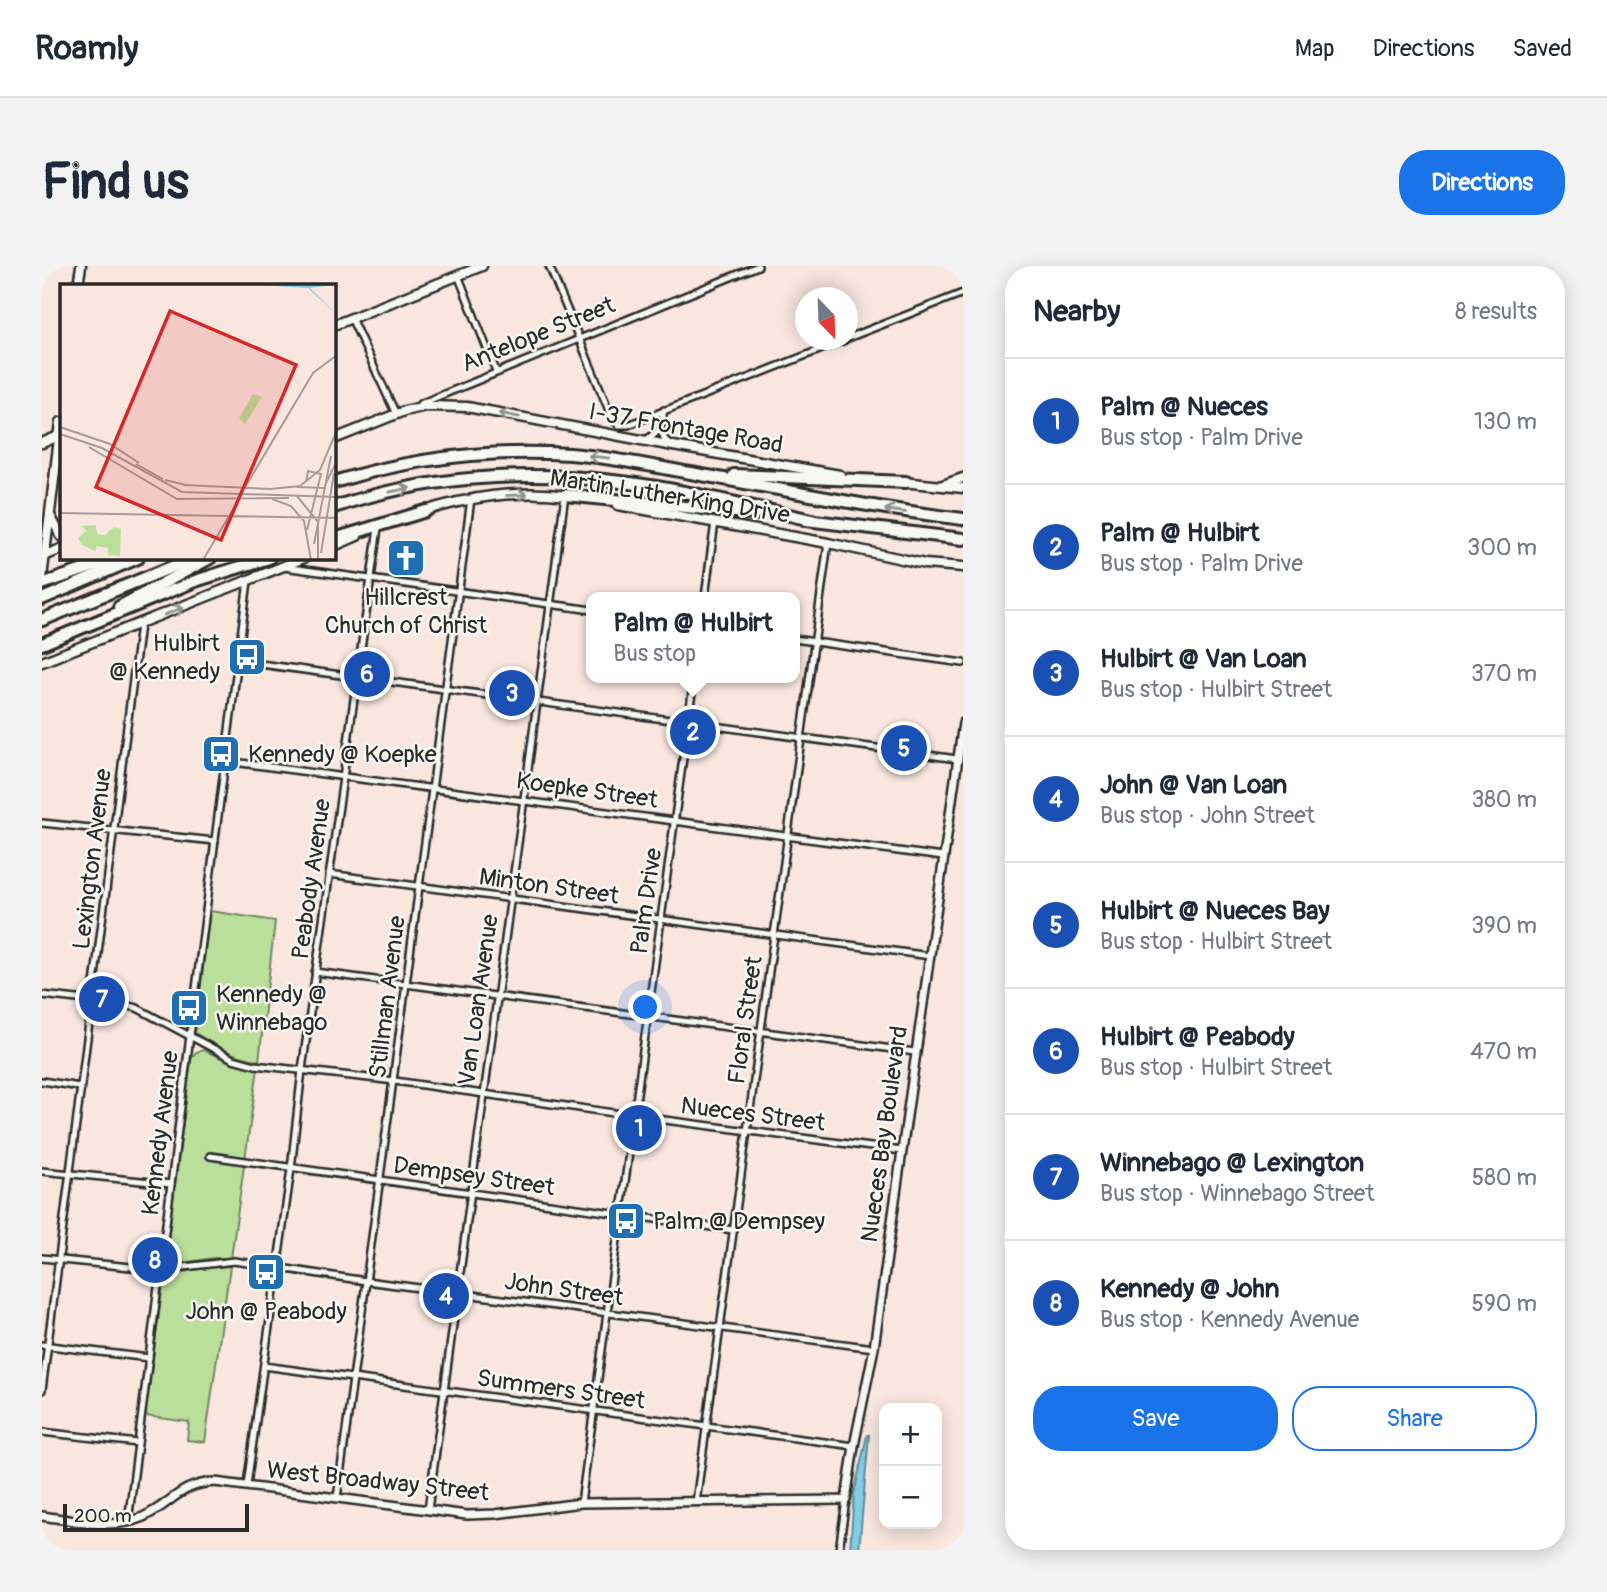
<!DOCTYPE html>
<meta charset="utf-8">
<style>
body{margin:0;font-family:Pangolin,sans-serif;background:#f2f2f3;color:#1f2937}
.controls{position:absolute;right:21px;bottom:21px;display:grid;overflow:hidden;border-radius:14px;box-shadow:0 4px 18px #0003}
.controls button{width:63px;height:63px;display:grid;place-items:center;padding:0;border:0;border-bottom:2px solid #e0e1e3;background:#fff;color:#1f2937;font:35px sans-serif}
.compass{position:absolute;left:753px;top:21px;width:63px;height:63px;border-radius:50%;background:#fff;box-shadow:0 4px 18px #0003;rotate:157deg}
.scale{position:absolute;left:21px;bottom:18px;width:186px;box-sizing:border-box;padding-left:7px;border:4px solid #2b2b2b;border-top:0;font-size:19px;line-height:24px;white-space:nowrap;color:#2b2b2b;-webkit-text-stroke:5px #f6f6f2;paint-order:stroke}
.you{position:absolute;left:604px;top:742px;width:24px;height:24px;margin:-18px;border:5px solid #fff;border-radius:50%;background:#1a73e8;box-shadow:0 0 0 10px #1a73e833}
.badge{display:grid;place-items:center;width:46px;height:46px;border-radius:50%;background:#1a73e8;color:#fff;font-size:23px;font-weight:700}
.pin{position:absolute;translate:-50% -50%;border:4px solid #fff;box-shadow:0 2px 7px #0006}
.popup{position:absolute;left:544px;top:326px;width:214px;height:91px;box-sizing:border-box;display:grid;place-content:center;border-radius:14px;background:#fff;filter:drop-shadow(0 2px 5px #0005);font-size:23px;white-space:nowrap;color:#747a83}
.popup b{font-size:26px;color:#1f2937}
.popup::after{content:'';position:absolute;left:50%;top:100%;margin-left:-14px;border:14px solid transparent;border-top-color:#fff}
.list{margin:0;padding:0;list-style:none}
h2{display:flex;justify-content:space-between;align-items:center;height:91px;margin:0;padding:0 28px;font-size:30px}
h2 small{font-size:23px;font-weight:400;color:#747a83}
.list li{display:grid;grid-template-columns:46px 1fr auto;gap:21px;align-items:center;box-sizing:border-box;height:126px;padding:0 28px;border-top:2px solid #e0e1e3}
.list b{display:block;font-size:26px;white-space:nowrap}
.list p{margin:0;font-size:23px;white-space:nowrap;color:#747a83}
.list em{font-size:23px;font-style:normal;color:#747a83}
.actions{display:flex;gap:14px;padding:21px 28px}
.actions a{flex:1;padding:16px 0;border:2px solid #1a73e8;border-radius:28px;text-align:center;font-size:24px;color:#1a73e8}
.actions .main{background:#1a73e8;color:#fff}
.map{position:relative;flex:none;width:921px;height:1284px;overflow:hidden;border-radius:28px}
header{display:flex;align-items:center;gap:42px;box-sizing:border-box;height:98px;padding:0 35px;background:#fff;border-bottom:2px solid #e0e1e3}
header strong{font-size:33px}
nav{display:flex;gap:38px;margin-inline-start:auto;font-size:24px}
.intro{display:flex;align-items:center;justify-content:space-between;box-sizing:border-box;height:168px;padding:0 42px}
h1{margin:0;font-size:49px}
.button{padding:18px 32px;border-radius:28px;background:#1a73e8;color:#fff;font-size:24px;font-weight:700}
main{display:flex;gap:42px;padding:0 42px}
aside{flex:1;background:#fff;border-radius:28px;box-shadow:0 4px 18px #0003}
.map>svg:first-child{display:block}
</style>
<header>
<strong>Roamly</strong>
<nav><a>Map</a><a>Directions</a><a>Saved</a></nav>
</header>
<div class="intro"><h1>Find us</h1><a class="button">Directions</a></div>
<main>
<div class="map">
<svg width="921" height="1284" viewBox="0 0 921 1284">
<rect width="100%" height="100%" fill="#f8e6df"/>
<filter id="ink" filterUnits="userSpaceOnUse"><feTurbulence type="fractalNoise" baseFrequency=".0143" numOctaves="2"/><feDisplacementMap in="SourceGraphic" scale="14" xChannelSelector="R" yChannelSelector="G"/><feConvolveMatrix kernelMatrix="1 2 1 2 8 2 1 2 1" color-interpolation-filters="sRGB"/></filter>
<g filter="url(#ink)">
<!-- green -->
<g fill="#badf9a" stroke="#728562" stroke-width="2">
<polygon points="168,645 233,655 217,795 184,786 153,767"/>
<polygon points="161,784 193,798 216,802 189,992 171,992 128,999 123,996 149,793 154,786"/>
<polygon points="188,1000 163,1176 145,1174 147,1156 103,1150 122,1011 163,1001"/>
</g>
<!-- water -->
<polygon fill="#83cde4" stroke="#608c9a" stroke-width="2" points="825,1169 827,1169 817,1284 808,1284 812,1228"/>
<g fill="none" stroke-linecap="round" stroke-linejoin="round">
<defs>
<g id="minor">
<polyline points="507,0 571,154 577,159 586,159 803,74"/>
<polyline points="416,9 454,105"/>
<polyline points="309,52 354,148"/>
<polyline points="806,72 921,27"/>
<polyline points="378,138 716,0"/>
<polyline points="618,163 623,174 628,178"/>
<polyline points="603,175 618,163 622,144"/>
<polyline points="242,301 550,344"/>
<polyline points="663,331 673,256"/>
<polyline points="752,373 921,397"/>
<polyline points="196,395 915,493"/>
<polyline points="184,495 901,591"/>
<polyline points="0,557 173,575"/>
<polyline points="287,608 888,690"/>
<polyline points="273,706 873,786"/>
<polyline points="0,729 79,738 95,742 191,793 213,799 353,815 592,850 860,885"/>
<polyline points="0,815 38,821"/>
<polyline points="168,890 691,964"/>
<polyline points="0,905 129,918"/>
<polyline points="0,992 118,1004 192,995 324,1015 832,1082"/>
<polyline points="0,1079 107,1092"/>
<polyline points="222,1100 812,1180"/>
<polyline points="0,1124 98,359"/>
<polyline points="0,1166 96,1177"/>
<polyline points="205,1219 249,903 260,804 336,262"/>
<polyline points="295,1232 429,233"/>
<polyline points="654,1236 786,277"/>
<polyline points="539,1237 652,412"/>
<polyline points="386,1244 523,229"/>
<polyline points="86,1256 206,315"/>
<polyline points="797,1284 804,1234"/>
</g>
<path id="tertiary" d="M0 1250C32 1254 70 1265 101 1251 130 1238 137 1218 173 1216L425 1249 453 1248 539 1237 804 1234 812 1180 832 1082 921 457"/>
<g id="secondary">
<polyline points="36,19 39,0"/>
<polyline points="292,59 440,0"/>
<polyline points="292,173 362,145 384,140 425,141 631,180 798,209"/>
<polyline points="0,177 19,169"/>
<polyline points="860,216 921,222"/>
<polyline points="901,219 921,212"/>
<polyline points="576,239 786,277 883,298 921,301"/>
<path d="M380 246C425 231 478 223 526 230"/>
<polyline points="9,251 19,270"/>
<polyline points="292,280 315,270"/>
<polyline points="0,291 19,283"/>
<polyline points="0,312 19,156"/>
<polyline points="0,396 262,292"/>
</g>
<g id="motorway">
<polyline points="692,209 864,216"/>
<path d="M292 216C369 192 448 183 528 188 569 191 609 200 649 207 739 223 829 242 921 253"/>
<polyline points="523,229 713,248"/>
<path d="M292 241C381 211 479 204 571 215 638 222 705 240 770 254"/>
<polyline points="764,254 921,273"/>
<polyline points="292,273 384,245"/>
<polyline points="0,318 76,292"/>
<polyline points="0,333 96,292"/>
<polyline points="77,341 168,292"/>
<polyline points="0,354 152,292"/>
<polyline points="0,378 153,315 227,292"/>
</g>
</defs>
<!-- minor casing -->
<use href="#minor" stroke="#2b2b2b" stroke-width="10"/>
<!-- tertiary casing -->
<use href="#tertiary" stroke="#2b2b2b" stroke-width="12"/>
<!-- secondary casing -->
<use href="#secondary" stroke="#2b2b2b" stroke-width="13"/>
<!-- motorway casing -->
<use href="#motorway" stroke="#2b2b2b" stroke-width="16"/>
<!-- minor -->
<use href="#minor" stroke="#f6f6f2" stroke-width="5"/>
<!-- tertiary -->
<use href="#tertiary" stroke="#f6f6f2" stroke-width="7"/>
<!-- secondary -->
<use href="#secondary" stroke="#f6f6f2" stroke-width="8"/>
<!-- motorway -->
<use href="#motorway" stroke="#f6f6f2" stroke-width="10"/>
</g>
<!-- one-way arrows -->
<defs><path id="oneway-shaft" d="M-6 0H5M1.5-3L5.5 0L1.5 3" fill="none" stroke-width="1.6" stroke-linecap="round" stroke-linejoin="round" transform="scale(1.75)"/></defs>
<g stroke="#90908e">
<use href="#oneway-shaft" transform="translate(467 149) rotate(-169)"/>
<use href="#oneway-shaft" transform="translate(557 191) rotate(-174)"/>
<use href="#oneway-shaft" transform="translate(358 224) rotate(-12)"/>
<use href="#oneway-shaft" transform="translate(475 229) rotate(-3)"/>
<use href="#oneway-shaft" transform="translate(853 245) rotate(-172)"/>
<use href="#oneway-shaft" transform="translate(132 345) rotate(-22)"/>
</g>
</g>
<!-- icons -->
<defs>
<symbol id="church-square" viewBox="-11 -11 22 22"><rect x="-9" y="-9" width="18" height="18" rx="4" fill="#1f6fb2" stroke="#f6f6f2"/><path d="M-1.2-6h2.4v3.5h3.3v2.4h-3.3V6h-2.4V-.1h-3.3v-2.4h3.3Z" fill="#fff"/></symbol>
<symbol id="bus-square" viewBox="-11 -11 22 22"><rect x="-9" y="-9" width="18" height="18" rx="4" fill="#1f6fb2" stroke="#f6f6f2"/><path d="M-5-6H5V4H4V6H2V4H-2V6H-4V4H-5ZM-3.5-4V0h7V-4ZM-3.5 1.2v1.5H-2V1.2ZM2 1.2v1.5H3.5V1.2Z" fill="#fff"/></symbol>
</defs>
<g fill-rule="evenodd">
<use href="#church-square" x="342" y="270" width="44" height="44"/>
<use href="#bus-square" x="183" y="369" width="44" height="44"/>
<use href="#bus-square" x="157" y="466" width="44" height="44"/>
<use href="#bus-square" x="125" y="720" width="44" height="44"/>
<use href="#bus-square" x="562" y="933" width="44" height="44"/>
<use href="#bus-square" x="202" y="984" width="44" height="44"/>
</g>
<g text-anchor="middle" stroke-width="5" stroke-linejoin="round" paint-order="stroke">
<!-- street labels -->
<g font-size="24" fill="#2b2b2b" stroke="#f6f6f2">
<text transform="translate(496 68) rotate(-22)" y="8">Antelope Street</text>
<text transform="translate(644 162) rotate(10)" y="8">I-37 Frontage Road</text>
<text transform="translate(628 230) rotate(9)" y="8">Martin Luther King Drive</text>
<text transform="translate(545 524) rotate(8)" y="8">Koepke Street</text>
<text transform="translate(50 593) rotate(-83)" y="8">Lexington Avenue</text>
<text transform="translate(269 613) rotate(-82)" y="8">Peabody Avenue</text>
<text transform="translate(507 620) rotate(8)" y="8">Minton Street</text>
<text transform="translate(604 635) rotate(-82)" y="8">Palm Drive</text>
<text transform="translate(345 731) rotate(-83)" y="8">Stillman Avenue</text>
<text transform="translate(436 734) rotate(-82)" y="8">Van Loan Avenue</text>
<text transform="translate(703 754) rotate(-82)" y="8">Floral Street</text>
<text transform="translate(711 848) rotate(7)" y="8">Nueces Street</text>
<text transform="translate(118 867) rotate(-83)" y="8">Kennedy Avenue</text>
<text transform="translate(842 868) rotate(-82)" y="8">Nueces Bay Boulevard</text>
<text transform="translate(432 910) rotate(8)" y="8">Dempsey Street</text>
<text transform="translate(522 1023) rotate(8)" y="8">John Street</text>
<text transform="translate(519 1123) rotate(8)" y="8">Summers Street</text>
<text transform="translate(336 1215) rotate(6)" y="8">West Broadway Street</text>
</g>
<!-- poi labels -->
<g font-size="24" fill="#2b2b2b" stroke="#f6f6f2" text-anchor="start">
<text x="364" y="339" text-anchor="middle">Hillcrest<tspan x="364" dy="28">Church of Christ</tspan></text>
<text x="178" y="385" text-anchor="end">Hulbirt<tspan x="178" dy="28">@ Kennedy</tspan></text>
<text x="206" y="496">Kennedy @ Koepke</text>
<text x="174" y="736">Kennedy @<tspan x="174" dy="28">Winnebago</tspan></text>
<text x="611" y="963">Palm @ Dempsey</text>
<text x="224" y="1053" text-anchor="middle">John @ Peabody</text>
</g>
</g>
<!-- overview -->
<g transform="translate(18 18)">
<rect width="276" height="276" fill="#f8e6df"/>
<path d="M193 110 202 113 185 140 179 134ZM36 241 37 250 45 251 54 243 61 245 60 272 48 271V264L37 262 35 267 22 261 18 254 26 247 22 242Z" fill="#badf9a"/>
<path d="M197 1H273L250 4 276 30 248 4Z" fill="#83cde4"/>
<path fill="none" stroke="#a69b97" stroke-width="2" d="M0 143 50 160 79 179M0 150 42 164 122 208 277 213M29 163 117 215 229 214M76 180 103 195M105 196 126 201M246 198 248 187 261 190 247 246M123 201 210 205 240 202 260 186 277 146M265 201 277 177M237 203 266 204M184 205 253 89 277 71M237 212 258 238V276M212 215 231 222 244 237 251 276M0 229 277 234M254 260 271 172M261 269 274 189M143 276 178 217"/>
<path fill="#d62828" fill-opacity="0.15" stroke="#d62828" stroke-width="3.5" d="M110 27 236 81 161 256 36 203Z"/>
<rect width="276" height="276" fill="none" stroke="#2b2b2b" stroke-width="3.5"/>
</g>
</svg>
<div class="controls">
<button>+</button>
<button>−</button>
</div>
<svg class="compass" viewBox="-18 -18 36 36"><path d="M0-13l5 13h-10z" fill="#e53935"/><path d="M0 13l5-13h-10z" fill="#747a83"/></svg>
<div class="scale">200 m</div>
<div class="you"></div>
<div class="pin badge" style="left:597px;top:862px;background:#1a4fb4">1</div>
<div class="pin badge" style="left:651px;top:466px;background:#1a4fb4">2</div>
<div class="popup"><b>Palm @ Hulbirt</b>Bus stop</div>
<div class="pin badge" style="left:470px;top:427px;background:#1a4fb4">3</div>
<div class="pin badge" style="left:404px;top:1030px;background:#1a4fb4">4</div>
<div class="pin badge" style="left:862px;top:482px;background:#1a4fb4">5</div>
<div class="pin badge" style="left:325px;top:408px;background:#1a4fb4">6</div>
<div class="pin badge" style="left:60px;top:733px;background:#1a4fb4">7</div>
<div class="pin badge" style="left:113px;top:994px;background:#1a4fb4">8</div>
</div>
<aside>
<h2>Nearby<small>8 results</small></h2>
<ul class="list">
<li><span class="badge" style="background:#1a4fb4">1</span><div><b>Palm @ Nueces</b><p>Bus stop · Palm Drive</p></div><em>130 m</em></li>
<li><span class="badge" style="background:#1a4fb4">2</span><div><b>Palm @ Hulbirt</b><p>Bus stop · Palm Drive</p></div><em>300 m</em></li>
<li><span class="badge" style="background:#1a4fb4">3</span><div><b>Hulbirt @ Van Loan</b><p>Bus stop · Hulbirt Street</p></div><em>370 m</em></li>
<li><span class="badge" style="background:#1a4fb4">4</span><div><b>John @ Van Loan</b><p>Bus stop · John Street</p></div><em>380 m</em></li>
<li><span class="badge" style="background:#1a4fb4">5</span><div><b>Hulbirt @ Nueces Bay</b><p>Bus stop · Hulbirt Street</p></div><em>390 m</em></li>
<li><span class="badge" style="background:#1a4fb4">6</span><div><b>Hulbirt @ Peabody</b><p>Bus stop · Hulbirt Street</p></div><em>470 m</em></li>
<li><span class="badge" style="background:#1a4fb4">7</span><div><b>Winnebago @ Lexington</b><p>Bus stop · Winnebago Street</p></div><em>580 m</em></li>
<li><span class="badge" style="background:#1a4fb4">8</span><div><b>Kennedy @ John</b><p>Bus stop · Kennedy Avenue</p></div><em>590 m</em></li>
</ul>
<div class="actions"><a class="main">Save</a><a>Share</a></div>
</aside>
</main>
